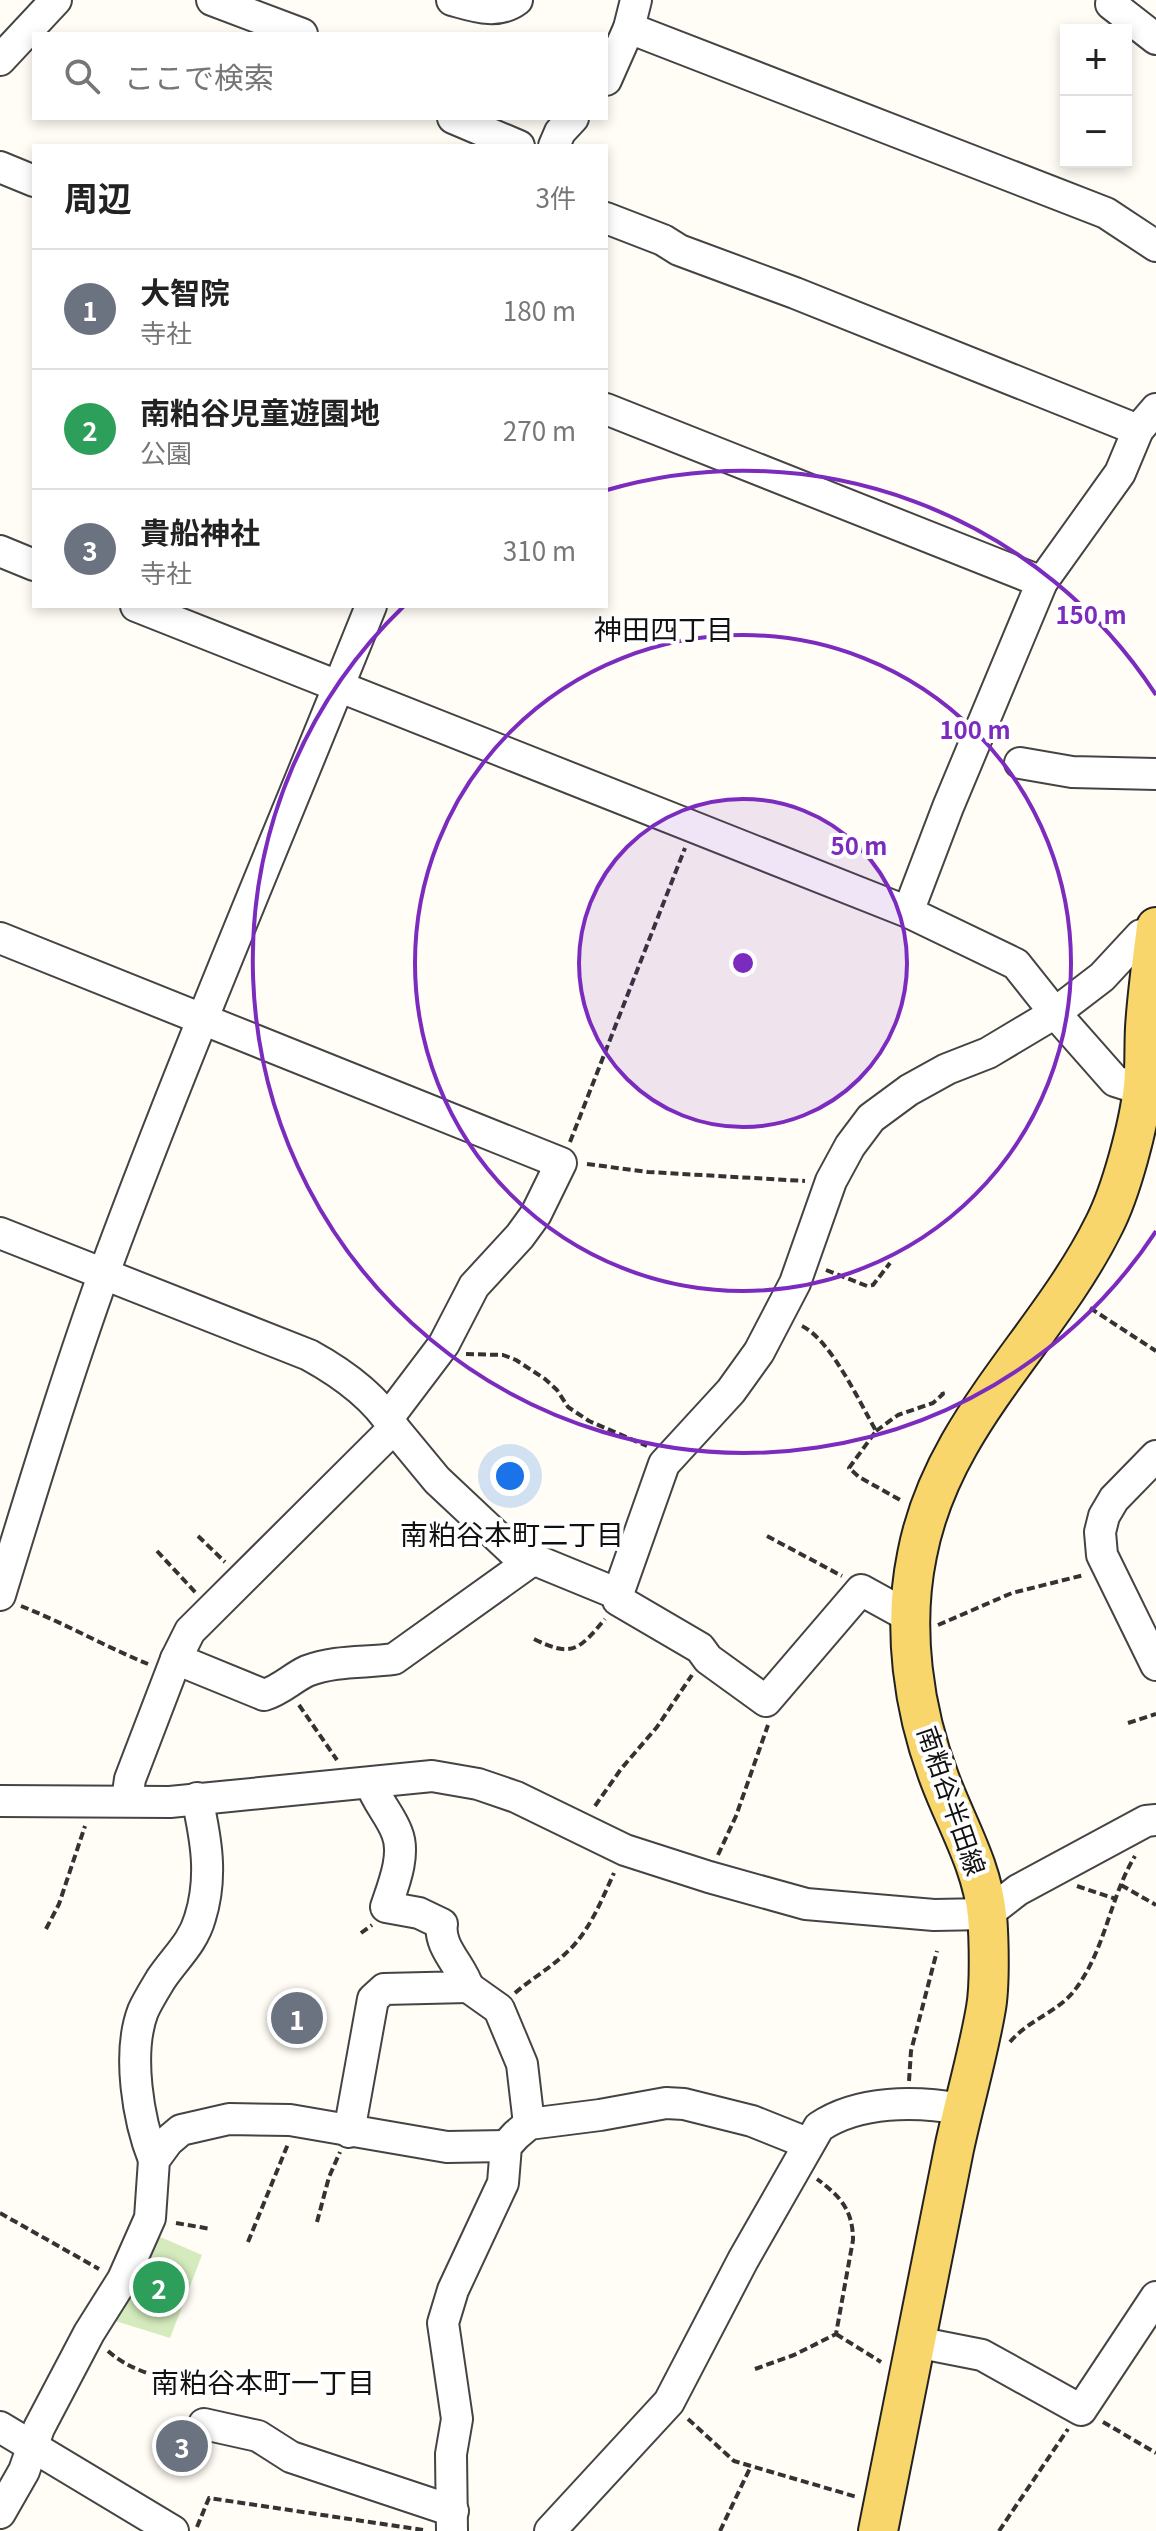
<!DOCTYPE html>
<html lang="ja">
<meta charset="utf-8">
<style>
body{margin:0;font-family:Georgia,"Noto Sans JP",serif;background:#f6f6f6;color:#222}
.controls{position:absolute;right:24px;top:24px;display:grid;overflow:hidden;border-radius:0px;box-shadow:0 4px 12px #0003}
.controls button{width:72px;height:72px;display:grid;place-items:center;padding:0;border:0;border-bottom:2px solid #e0e0e0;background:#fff;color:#222;font:40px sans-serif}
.you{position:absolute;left:510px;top:1476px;width:28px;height:28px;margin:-20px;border:6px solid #fff;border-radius:50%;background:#1a73e8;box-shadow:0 0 0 12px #1a73e833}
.badge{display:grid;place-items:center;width:52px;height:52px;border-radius:50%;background:#c4262e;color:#fff;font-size:26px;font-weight:700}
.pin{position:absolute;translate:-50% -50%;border:4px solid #fff;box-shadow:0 2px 8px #0006}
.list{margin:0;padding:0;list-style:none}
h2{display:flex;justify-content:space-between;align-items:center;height:104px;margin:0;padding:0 32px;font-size:34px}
h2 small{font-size:26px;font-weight:400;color:#767676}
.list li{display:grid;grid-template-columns:52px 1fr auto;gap:24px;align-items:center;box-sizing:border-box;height:120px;padding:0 32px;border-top:2px solid #e0e0e0}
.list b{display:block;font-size:30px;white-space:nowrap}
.list p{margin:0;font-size:26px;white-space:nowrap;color:#767676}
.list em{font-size:26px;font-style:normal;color:#767676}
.icon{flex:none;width:44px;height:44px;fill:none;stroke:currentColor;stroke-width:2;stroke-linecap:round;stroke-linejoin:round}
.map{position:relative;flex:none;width:1156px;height:2531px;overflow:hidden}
.search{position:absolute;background:#fff;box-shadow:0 4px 12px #0003;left:32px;top:32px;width:576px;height:88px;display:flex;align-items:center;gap:20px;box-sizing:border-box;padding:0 28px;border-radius:0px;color:#767676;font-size:30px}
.panel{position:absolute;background:#fff;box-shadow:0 4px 12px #0003;left:32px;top:144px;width:576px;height:464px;border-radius:0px}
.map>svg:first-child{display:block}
</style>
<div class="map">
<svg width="1156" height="2531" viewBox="0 0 1156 2531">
<rect width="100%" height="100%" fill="#fffdf5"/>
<!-- park -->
<polygon fill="#d5ebbd" points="158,2236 202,2255 170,2338 109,2319"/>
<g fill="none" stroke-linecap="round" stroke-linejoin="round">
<defs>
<g id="minor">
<polyline points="212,0 302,34"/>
<path d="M452 0C474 6 497 15 517 0"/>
<polyline points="1115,0 1111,4 1156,39"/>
<polyline points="629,28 1106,213 1156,246"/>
<polyline points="0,60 56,0"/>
<polyline points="606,80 629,28 636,0"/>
<polyline points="453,118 519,146"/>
<polyline points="554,146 560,132 573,118"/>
<polyline points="0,167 34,181"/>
<polyline points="606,218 663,240 679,250 795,293 1138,430"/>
<polyline points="606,409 1042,582"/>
<polyline points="0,551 34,565"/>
<polyline points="136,606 908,912 1016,964 1055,1013 1115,1081 1156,1094"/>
<polyline points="1020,763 1072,772 1156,774"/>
<polyline points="908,912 948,807 1042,582 1120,473 1138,430 1156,409"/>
<polyline points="0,938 561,1163 536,1214 520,1236 474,1286 444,1344 388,1418"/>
<path d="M0 1233 309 1355C340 1372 375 1397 394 1428L190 1631 176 1659 130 1779 127 1800"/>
<polyline points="394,1428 437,1480 518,1556 531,1561"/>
<polyline points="1156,1456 1114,1499 1104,1516 1100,1532 1102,1555 1156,1665"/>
<polyline points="618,1594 664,1464 731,1391 759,1352 795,1283 831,1181 850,1146 871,1118 909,1090 947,1069 988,1053 1055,1013 1102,977 1141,935 1155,933"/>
<path d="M0 1595C33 1487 66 1379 104 1273 187 1048 282 828 371 606"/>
<path d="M176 1659 264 1695C281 1690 292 1678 307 1671 336 1660 364 1663 394 1659L531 1561 540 1562 618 1594V1600L700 1648 708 1659 766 1701 861 1590 910 1617"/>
<polyline points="0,1801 170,1802 432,1776 478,1784 516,1797 625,1850 709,1877 806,1904 934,1915 987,1914 1018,1890 1146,1821 1156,1820"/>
<polyline points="468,1987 499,2009 522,2064 529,2124"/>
<path d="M349 2132 373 1999 384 1989 468 1987C462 1966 438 1947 442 1924L419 1913 386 1907C393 1886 406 1855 397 1833 391 1816 377 1802 371 1784"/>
<path d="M154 2160C138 2120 127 2053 143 2011 148 2000 155 1989 161 1979 175 1958 193 1943 200 1918 213 1877 206 1839 197 1798"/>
<polyline points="916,2342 982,2355 1081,2410 1156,2297"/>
<polyline points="204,2424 258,2436 291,2457 453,2511"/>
<polyline points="0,2427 173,2531"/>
<polyline points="0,2513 24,2471 39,2428 89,2333 123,2279 150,2218 154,2160 168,2141 181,2130 229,2119 290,2120 447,2147 506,2146"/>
<polyline points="452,2531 451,2454 457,2419 443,2323 453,2290 503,2183 506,2146 516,2135 529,2124 600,2115 666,2103 684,2104 752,2121 807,2143"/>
<path d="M550 2531 669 2402 743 2260 819 2127C859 2100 916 2101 962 2109"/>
</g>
<path id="major" d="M878 2531C903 2404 929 2276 954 2149 964 2102 978 2055 986 2008 990 1985 989 1939 987 1915 982 1866 957 1825 940 1780 913 1710 902 1628 917 1555 942 1423 1047 1340 1104 1225 1121 1192 1139 1125 1143 1087 1145 1068 1144 1047 1145 1028 1147 994 1152 960 1156 927"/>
</defs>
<!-- minor casing -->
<use href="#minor" stroke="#444" stroke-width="34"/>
<!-- major casing -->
<use href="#major" stroke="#222" stroke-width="42"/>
<!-- path -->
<g stroke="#333" stroke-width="4" stroke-dasharray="8 4" stroke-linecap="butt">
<polyline points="570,1142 685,848"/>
<polyline points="587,1164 648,1172 805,1181"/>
<polyline points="826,1270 867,1286 873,1285 890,1263"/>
<polyline points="1090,1308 1156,1351"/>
<path d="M802 1326C831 1340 860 1403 876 1431L849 1468 859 1477 902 1501"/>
<polyline points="466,1354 503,1355 516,1360 545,1379 557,1390 568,1407 589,1421 647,1446"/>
<polyline points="876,1431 898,1415 933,1403 943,1394 941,1388"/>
<polyline points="198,1536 225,1562"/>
<polyline points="767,1536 842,1576"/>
<polyline points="157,1551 196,1593"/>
<path d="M21 1606C64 1623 104 1646 148 1664"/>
<polyline points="938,1625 1012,1593 1084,1575"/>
<path d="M534 1639C572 1658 579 1650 605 1619"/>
<polyline points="299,1705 337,1760"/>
<polyline points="1128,1723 1156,1714"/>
<polyline points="595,1806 621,1769 657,1727 692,1675"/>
<polyline points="718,1855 736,1816 768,1725"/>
<polyline points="1121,1885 1156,1905"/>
<polyline points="1077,1886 1116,1899"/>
<polyline points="46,1929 59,1904 85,1826"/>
<polyline points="361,1933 372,1925"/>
<path d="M515 1993C531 1979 549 1969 565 1954 589 1933 601 1901 614 1873"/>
<path d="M1010 2042C1029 2019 1060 2012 1077 1987 1106 1947 1110 1897 1135 1856"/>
<polyline points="909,2081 911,2051 937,1951"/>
<polyline points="0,2213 99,2269"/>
<polyline points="317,2222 329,2177 340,2152"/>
<polyline points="176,2223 211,2229"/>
<polyline points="248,2242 288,2144"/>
<polyline points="836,2334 881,2362"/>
<path d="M108 2351C135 2375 170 2379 205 2388"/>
<path d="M755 2369 794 2355 836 2334 853 2240C853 2210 840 2196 817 2179"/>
<polyline points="688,2419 734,2461 857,2497"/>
<polyline points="1103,2422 1156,2453"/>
<polyline points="197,2527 209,2498 423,2530"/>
<polyline points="720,2531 751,2466"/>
<polyline points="999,2531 1068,2429"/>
</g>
<!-- minor -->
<use href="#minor" stroke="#fff" stroke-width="30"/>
<!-- major -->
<use href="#major" stroke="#f9d66b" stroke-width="38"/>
</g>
<!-- distance rings -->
<circle cx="743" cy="963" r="164" fill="#7b2cbf" fill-opacity=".12"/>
<g fill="none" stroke="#7b2cbf" stroke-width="4">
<circle cx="743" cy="963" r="164"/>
<circle cx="743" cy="963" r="328"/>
<path d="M1156 1231A492 492 0 1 1 404 606M607 490A492 492 0 0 1 1156 695"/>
</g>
<g text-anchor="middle" stroke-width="8" stroke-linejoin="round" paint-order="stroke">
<!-- street labels -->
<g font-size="26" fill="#111" stroke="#fff">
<text transform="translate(951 1801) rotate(71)" y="9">南粕谷半田線</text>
</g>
<!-- neighbourhood labels -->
<g font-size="28" fill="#111" stroke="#fff">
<text x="664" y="640">神田四丁目</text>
<text x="512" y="1545">南粕谷本町二丁目</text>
<text x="263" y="2393">南粕谷本町一丁目</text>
</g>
</g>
<circle cx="743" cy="963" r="12" fill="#7b2cbf" stroke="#fff" stroke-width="4"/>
<g font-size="24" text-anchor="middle" font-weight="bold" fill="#7b2cbf" stroke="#fff" stroke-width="8" stroke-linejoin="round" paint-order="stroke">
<text x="1091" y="624">150 m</text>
<text x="975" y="739">100 m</text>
<text x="859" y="855">50 m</text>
</g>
</svg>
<div class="controls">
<button>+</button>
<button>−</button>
</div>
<div class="you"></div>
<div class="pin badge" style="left:297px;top:2018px;background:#6b7280">1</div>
<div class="pin badge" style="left:159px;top:2287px;background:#2e9e5b">2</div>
<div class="pin badge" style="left:182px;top:2446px;background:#6b7280">3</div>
<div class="search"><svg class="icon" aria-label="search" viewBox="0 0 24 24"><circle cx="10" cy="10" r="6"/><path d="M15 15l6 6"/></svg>ここで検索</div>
<section class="panel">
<h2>周辺<small>3件</small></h2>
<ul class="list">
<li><span class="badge" style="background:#6b7280">1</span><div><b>大智院</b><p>寺社</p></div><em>180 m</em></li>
<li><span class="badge" style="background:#2e9e5b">2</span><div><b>南粕谷児童遊園地</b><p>公園</p></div><em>270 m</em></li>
<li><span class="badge" style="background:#6b7280">3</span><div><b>貴船神社</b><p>寺社</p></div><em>310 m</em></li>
</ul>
</section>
</div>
